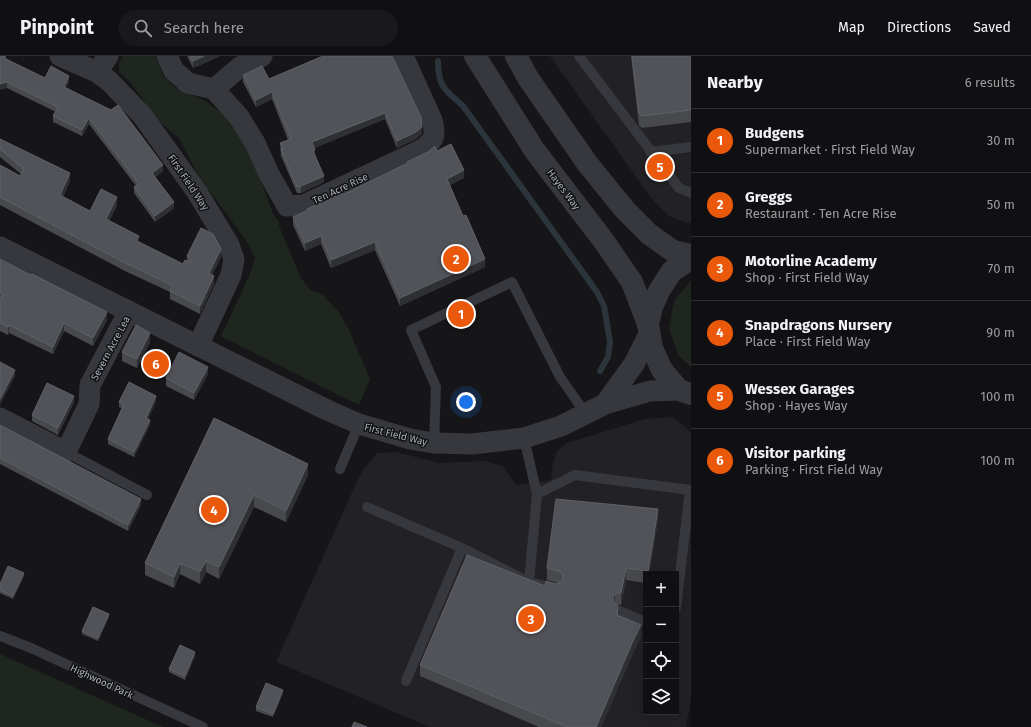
<!DOCTYPE html>
<meta charset="utf-8">
<style>
body{margin:0;font-family:"Fira Sans",sans-serif;background:#19191b;color:#f1f3f6}
.controls{position:absolute;right:12px;bottom:12px;display:grid;overflow:hidden;border-radius:0px;box-shadow:0 4px 16px #0002}
.controls button{width:36px;height:36px;display:grid;place-items:center;padding:0;border:0;border-bottom:1px solid #303032;background:#101012;color:#f1f3f6;font:20px sans-serif}
.you{position:absolute;left:466px;top:346px;width:14px;height:14px;margin:-10px;border:3px solid #fff;border-radius:50%;background:#1a73e8;box-shadow:0 0 0 6px #1a73e833}
.badge{display:grid;place-items:center;width:26px;height:26px;border-radius:50%;background:#ea580c;color:#fff;font-size:13px;font-weight:700}
.pin{position:absolute;translate:-50% -50%;border:2px solid #fff;box-shadow:0 1px 4px #0006}
.list{margin:0;padding:0;list-style:none}
h2{display:flex;justify-content:space-between;align-items:center;height:52px;margin:0;padding:0 16px;font-size:17px}
h2 small{font-size:13px;font-weight:400;color:#9c9d9f}
.list li{display:grid;grid-template-columns:26px 1fr auto;gap:12px;align-items:center;box-sizing:border-box;height:64px;padding:0 16px;border-top:1px solid #303032}
.list b{display:block;font-size:15px;white-space:nowrap}
.list p{margin:0;font-size:13px;white-space:nowrap;color:#9c9d9f}
.list em{font-size:13px;font-style:normal;color:#9c9d9f}
.icon{flex:none;width:22px;height:22px;fill:none;stroke:currentColor;stroke-width:2;stroke-linecap:round;stroke-linejoin:round}
.map{position:relative;flex:none;width:691px;height:671px;overflow:hidden}
header{display:flex;align-items:center;gap:24px;box-sizing:border-box;height:56px;padding:0 20px;background:#101012;border-bottom:1px solid #303032}
header strong{font-size:19px}
nav{display:flex;gap:22px;margin-inline-start:auto;font-size:14px}
.search{width:280px;height:36px;background:#19191b;display:flex;align-items:center;gap:10px;box-sizing:border-box;padding:0 14px;border-radius:22px;color:#9c9d9f;font-size:15px}
main{display:flex}
aside{flex:1;background:#101012}
.map>svg:first-child{display:block}
</style>
<header>
<strong>Pinpoint</strong>
<div class="search"><svg class="icon" aria-label="search" viewBox="0 0 24 24"><circle cx="10" cy="10" r="6"/><path d="M15 15l6 6"/></svg>Search here</div>
<nav><a>Map</a><a>Directions</a><a>Saved</a></nav>
</header>
<main>
<div class="map">
<svg width="691" height="671" viewBox="0 0 691 671">
<rect width="100%" height="100%" fill="#161618"/>
<!-- built -->
<g fill="#222225" fill-rule="evenodd">
<polygon points="550,0 691,0 691,167 687,167 669,160 652,143"/>
<path d="M673 361 691 376V643L686 671H430L276 606 357 425 363 414 377 397 396 396 439 407 485 405 503 410 516 429 535 427 551 424 553 407 557 395 567 387 645 363ZM646 518H676V656H646Z"/>
</g>
<!-- green -->
<g fill="#1e261f">
<polygon points="123,0 155,0 164,21 176,32 205,45 219,55 237,73 251,99 273,157 279,166 279,170 301,222 310,234 323,239 339,256 349,274 370,323 359,349 221,280 250,218 255,202 245,183 199,121 179,82 151,59 144,45 131,27 119,16 119,7"/>
<polygon points="691,224 691,311 678,299 669,272 674,245"/>
<polygon points="0,598 163,671 0,671"/>
</g>
<g fill="none" stroke-linecap="round" stroke-linejoin="round">
<!-- stream -->
<path stroke="#2c353c" stroke-width="6" d="M438 5C438 31 445 34 463 50L597 236 604 250 610 286 608 301 600 315"/>
<!-- service -->
<g stroke="#37383d" stroke-width="10">
<polyline points="579,0 679,132 691,137"/>
<polyline points="650,96 691,91"/>
<polyline points="524,382 537,438 529,526"/>
<polyline points="434,387 436,331 411,274 512,226 560,321 586,358"/>
<polyline points="66,396 147,439"/>
<polyline points="340,413 359,368"/>
<polyline points="537,438 575,419 690,434 676,552"/>
<polyline points="367,451 462,492 529,526 557,533"/>
<polyline points="619,555 646,566"/>
<polyline points="0,580 31,592 203,671"/>
<polyline points="406,625 462,492"/>
</g>
<!-- minor -->
<g stroke="#37383d" stroke-width="21">
<polyline points="60,0 97,16 109,25 142,59 197,136 229,189 234,203 231,219 198,290"/>
<polyline points="167,0 174,15 188,27 214,33"/>
<polyline points="97,16 108,0"/>
<path d="M214 33 239 61 255 87 269 118 287 150 304 149 423 93C435 83 436 79 432 64L403 0"/>
<polyline points="214,33 240,11 262,0"/>
<polyline points="0,191 327,354 359,368 410,383 434,387 472,388 524,382 561,370 605,348 650,335 679,334"/>
<polyline points="605,348 634,308 649,278"/>
<polyline points="0,362 66,396 89,348 90,329 129,255"/>
</g>
<!-- tertiary -->
<g stroke="#37383d" stroke-width="22">
<polyline points="475,0 535,95 603,184 632,226 648,268"/>
<polyline points="516,0 528,22 587,107 625,154 649,178 673,195 691,199"/>
<polyline points="691,203 672,215 659,235 652,251 648,268 652,292 662,314 679,334 691,338"/>
</g>
</g>
<!-- wall -->
<g fill="#47494d">
<polygon points="187,0 220,0 193,12"/>
<polygon points="323,0 422,77 416,83 397,92 385,63 314,92 315,99 324,126 301,137 297,137 281,100 280,87 288,84 272,43 256,51 243,26 243,19 269,23"/>
<polygon points="631,0 691,0 691,66 642,72 639,69"/>
<polygon points="6,3 45,22 69,26 66,32 163,115 155,121 174,152 155,166 134,137 134,131 136,130 89,68 82,80 53,66 53,60 56,56 7,32"/>
<polygon points="0,83 70,125 63,141 90,155 117,149 109,165 139,186 183,208 187,205 187,200 221,201 212,219 214,228 200,258 170,243 170,236 125,215 0,149 0,109 20,120 21,118 0,101"/>
<polygon points="437,95 464,122 449,129 485,211 400,250 375,194 331,212 321,188 305,195 293,169 293,161 307,155 307,153 342,139 407,108 407,106"/>
<polygon points="0,203 107,264 93,290 64,275 53,298 9,277 8,279 0,275"/>
<polygon points="150,286 137,312 122,305 122,296"/>
<polygon points="208,318 194,344 166,330 166,322"/>
<polygon points="156,345 148,363 150,369 134,401 108,388 108,383 122,352 119,351 119,346"/>
<polygon points="74,346 58,379 32,365 32,359"/>
<polygon points="214,362 308,419 286,466 254,451 219,523 206,516 200,528 180,518 174,532 145,519 145,507"/>
<polygon points="0,369 141,449 128,475 0,408"/>
<polygon points="658,464 649,518 646,518 646,527 626,524 621,549 617,549 618,560 641,580 633,597 601,671 539,671 420,620 420,609 545,530 558,527 547,524 547,512"/>
<polygon points="24,520 13,543 0,537 0,528"/>
<polygon points="109,561 98,585 82,578 82,575"/>
<polygon points="195,600 185,624 169,616 169,613"/>
<polygon points="283,637 273,661 256,655 256,651"/>
</g>
<!-- shaded-wall -->
<g fill="#2f3033">
<polygon points="204,0 220,0 193,12 193,5"/>
<polygon points="69,20 69,26 64,37 64,31"/>
<polygon points="7,26 7,32 0,34 0,28"/>
<polygon points="272,36 272,43 256,51 256,44"/>
<polygon points="385,57 385,63 312,93 312,86"/>
<polygon points="89,62 89,68 82,80 82,74"/>
<polygon points="422,71 422,77 416,83 397,92 397,85"/>
<polygon points="163,109 163,115 152,123 152,117"/>
<polygon points="464,114 464,122 447,131 447,123"/>
<polygon points="70,117 70,125 60,147 60,139"/>
<polygon points="324,120 324,126 301,137 301,130"/>
<polygon points="117,141 117,149 106,171 106,163"/>
<polygon points="174,146 174,152 155,166 155,160"/>
<polygon points="321,180 321,188 305,195 305,187"/>
<polygon points="375,186 375,194 331,212 331,204"/>
<polygon points="221,193 221,201 209,226 209,217"/>
<polygon points="485,203 485,211 400,250 400,242"/>
<polygon points="214,220 214,228 200,258 200,250"/>
<polygon points="107,256 107,264 93,290 93,282"/>
<polygon points="64,267 64,275 53,298 53,291"/>
<polygon points="9,269 9,277 8,279 8,271"/>
<polygon points="150,277 150,286 137,312 137,303"/>
<polygon points="208,311 208,318 194,344 194,337"/>
<polygon points="15,314 15,320 0,349 0,343"/>
<polygon points="74,340 74,346 58,379 58,372"/>
<polygon points="156,340 156,345 146,367 146,362"/>
<polygon points="150,364 150,369 134,401 134,396"/>
<polygon points="308,408 308,419 286,466 286,455"/>
<polygon points="254,439 254,451 219,523 219,511"/>
<polygon points="141,443 141,449 128,475 128,469"/>
<polygon points="658,453 658,464 649,518 648,518"/>
<polygon points="206,505 206,516 200,528 200,516"/>
<polygon points="180,507 180,518 174,532 174,521"/>
<polygon points="626,512 626,524 621,549 621,537"/>
<polygon points="24,517 24,520 13,543 13,540"/>
<polygon points="615,538 615,550 613,553 613,541"/>
<polygon points="109,558 109,561 98,585 98,582"/>
<polygon points="641,569 641,580 633,597 601,671 596,671 633,585"/>
<polygon points="195,596 195,600 185,624 185,620"/>
<polygon points="283,634 283,637 273,661 273,658"/>
</g>
<!-- building -->
<g fill="#525359" stroke="#5f6168">
<polygon points="0,0 5,0 6,3 45,22 51,10 69,20 64,31 111,54 118,49 163,109 152,117 174,146 155,160 134,131 139,128 89,62 82,74 53,60 58,51 7,26 0,28"/>
<polygon points="190,0 204,0 193,5"/>
<polygon points="323,0 392,0 421,61 422,71 416,76 397,85 385,57 312,86 315,94 313,95 324,120 301,130 297,131 281,93 283,93 280,87 291,83 272,36 256,44 243,19 262,10 269,23"/>
<polygon points="632,0 691,0 691,54 642,60 639,57"/>
<polygon points="0,83 70,117 60,139 90,155 101,133 117,141 106,163 139,180 137,185 183,208 185,204 192,207 187,200 201,172 213,178 221,193 209,217 214,220 200,250 170,235 172,229 125,207 0,141 0,109 20,120 24,113 0,93"/>
<polygon points="451,88 464,114 447,123 463,160 466,159 485,203 400,242 375,186 331,204 321,180 305,187 293,161 308,154 307,153 334,141 342,137 342,139 408,107 407,106 428,96 435,90 437,95"/>
<polygon points="0,203 31,219 32,218 107,256 93,282 64,267 53,291 9,269 8,271 0,267 0,245 3,238 0,236"/>
<polygon points="136,269 150,277 137,303 122,296"/>
<polygon points="179,296 208,311 194,337 166,322"/>
<polygon points="0,306 15,314 0,343"/>
<polygon points="129,326 156,340 146,362 150,364 134,396 108,383 124,348 119,346"/>
<polygon points="47,327 74,340 58,372 32,359"/>
<polygon points="214,362 308,408 286,455 254,439 219,511 206,505 200,516 180,507 174,521 145,507"/>
<polygon points="0,369 141,443 128,469 0,402"/>
<polygon points="556,443 658,453 648,515 626,512 621,537 615,538 613,541 614,547 618,550 617,559 641,569 633,585 596,671 567,671 420,609 467,499 545,530 546,525 556,528 562,526 563,520 561,516 547,512"/>
<polygon points="8,510 24,517 13,540 0,534 0,528"/>
<polygon points="93,551 109,558 98,582 82,575"/>
<polygon points="180,589 195,596 185,620 169,613"/>
<polygon points="266,627 283,634 273,658 256,651"/>
<polygon points="354,666 367,671 352,671"/>
</g>
<g text-anchor="middle" stroke-width="3" stroke-linejoin="round" paint-order="stroke">
<!-- street labels -->
<g font-size="10" fill="#a8adb8" stroke="#111113">
<text transform="translate(189 126) rotate(56)" y="4">First Field Way</text>
<text transform="translate(340 132) rotate(-25)" y="4">Ten Acre Rise</text>
<text transform="translate(564 133) rotate(53)" y="4">Hayes Way</text>
<text transform="translate(110 292) rotate(-62)" y="4">Severn Acre Lea</text>
<text transform="translate(396 378) rotate(14)" y="4">First Field Way</text>
<text transform="translate(102 625) rotate(25)" y="4">Highwood Park</text>
</g>
</g>
</svg>
<div class="controls">
<button>+</button>
<button>−</button>
<button><svg class="icon" aria-label="locate" viewBox="0 0 24 24"><circle cx="12" cy="12" r="6"/><path d="M12 2v4M12 18v4M2 12h4M18 12h4"/></svg></button>
<button><svg class="icon" aria-label="layers" viewBox="0 0 24 24"><path d="M12 4l9 5-9 5-9-5zM3 14l9 5 9-5"/></svg></button>
</div>
<div class="you"></div>
<div class="pin badge" style="left:461px;top:258px">1</div>
<div class="pin badge" style="left:456px;top:203px">2</div>
<div class="pin badge" style="left:531px;top:563px">3</div>
<div class="pin badge" style="left:214px;top:454px">4</div>
<div class="pin badge" style="left:660px;top:111px">5</div>
<div class="pin badge" style="left:156px;top:308px">6</div>
</div>
<aside>
<h2>Nearby<small>6 results</small></h2>
<ul class="list">
<li><span class="badge">1</span><div><b>Budgens</b><p>Supermarket · First Field Way</p></div><em>30 m</em></li>
<li><span class="badge">2</span><div><b>Greggs</b><p>Restaurant · Ten Acre Rise</p></div><em>50 m</em></li>
<li><span class="badge">3</span><div><b>Motorline Academy</b><p>Shop · First Field Way</p></div><em>70 m</em></li>
<li><span class="badge">4</span><div><b>Snapdragons Nursery</b><p>Place · First Field Way</p></div><em>90 m</em></li>
<li><span class="badge">5</span><div><b>Wessex Garages</b><p>Shop · Hayes Way</p></div><em>100 m</em></li>
<li><span class="badge">6</span><div><b>Visitor parking</b><p>Parking · First Field Way</p></div><em>100 m</em></li>
</ul>
</aside>
</main>
